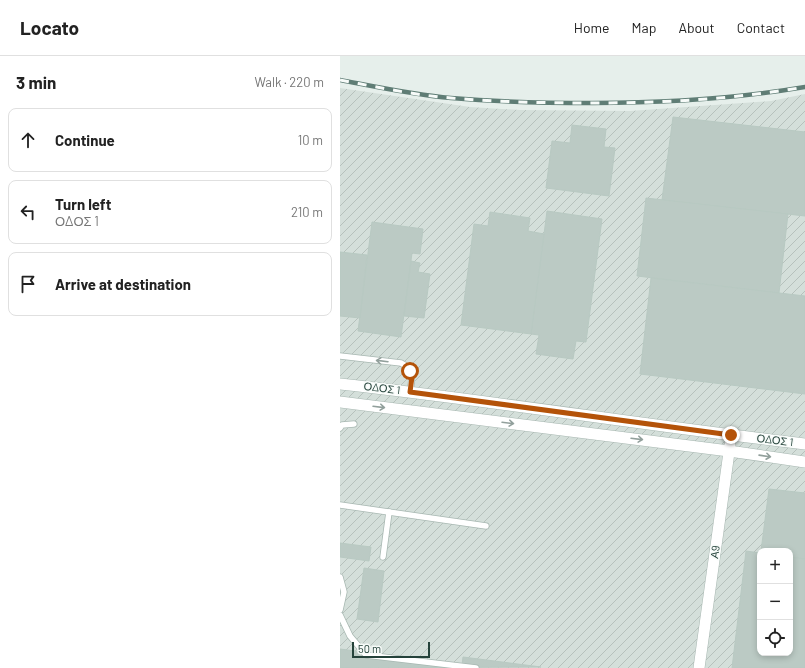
<!DOCTYPE html>
<meta charset="utf-8">
<style>
body{margin:0;font-family:Barlow,sans-serif;background:#f6f6f6;color:#222}
.controls{position:absolute;right:12px;bottom:12px;display:grid;overflow:hidden;border-radius:8px;box-shadow:0 2px 6px #0003}
.controls button{width:36px;height:36px;display:grid;place-items:center;padding:0;border:0;border-bottom:1px solid #e0e0e0;background:#fff;color:#222;font:20px sans-serif}
.scale{position:absolute;left:12px;bottom:10px;width:78px;box-sizing:border-box;padding-left:4px;border:2px solid #24423a;border-top:0;font-size:11px;line-height:14px;white-space:nowrap;color:#24423a;-webkit-text-stroke:3px #f7fbf9;paint-order:stroke}
.stop{position:absolute;width:12px;height:12px;margin:-9px;border:3px solid #b45309;border-radius:50%;background:#fff}
.stop.end{background:#b45309;border-color:#fff;box-shadow:0 1px 4px #0008}
.list{margin:0;padding:0;list-style:none}
h2{display:flex;justify-content:space-between;align-items:center;height:52px;margin:0;padding:0 16px;font-size:17px}
h2 small{font-size:13px;font-weight:400;color:#767676}
.list li{display:grid;grid-template-columns:26px 1fr auto;gap:12px;align-items:center;box-sizing:border-box;height:64px;margin:0 8px 8px;padding:0 8px;border:1px solid #e0e0e0;border-radius:8px}
.list b{display:block;font-size:15px;white-space:nowrap}
.list p{margin:0;font-size:13px;white-space:nowrap;color:#767676}
.list em{font-size:13px;font-style:normal;color:#767676}
.icon{flex:none;width:22px;height:22px;fill:none;stroke:currentColor;stroke-width:2;stroke-linecap:round;stroke-linejoin:round}
.map{position:relative;flex:none;width:465px;height:612px;overflow:hidden}
header{display:flex;align-items:center;gap:24px;box-sizing:border-box;height:56px;padding:0 20px;background:#fff;border-bottom:1px solid #e0e0e0}
header strong{font-size:19px}
nav{display:flex;gap:22px;margin-inline-start:auto;font-size:14px}
main{display:flex}
aside{flex:1;background:#fff}
.map>svg:first-child{display:block}
</style>
<header>
<strong>Locato</strong>
<nav><a>Home</a><a>Map</a><a>About</a><a>Contact</a></nav>
</header>
<main>
<aside>
<h2>3 min<small>Walk · 220 m</small></h2>
<ul class="list">
<li><svg class="icon" aria-label="ahead" viewBox="0 0 24 24"><path d="M12 20V5M6 11l6-6 6 6"/></svg><div><b>Continue</b></div><em>10 m</em></li>
<li><svg class="icon" aria-label="left" viewBox="0 0 24 24"><path d="M17 20v-9H6M10 6l-5 5 5 5"/></svg><div><b>Turn left</b><p>ΟΔΟΣ 1</p></div><em>210 m</em></li>
<li><svg class="icon" aria-label="arrive" viewBox="0 0 24 24"><path d="M6 21V4h12l-3 4 3 4H6"/></svg><div><b>Arrive at destination</b></div></li>
</ul>
</aside>
<div class="map">
<svg width="465" height="612" viewBox="0 0 465 612">
<defs>
<pattern id="industrial-furrows" width="10" height="10" patternUnits="userSpaceOnUse"><rect width="10" height="10" fill="#d4dfda"/><path d="M-1 1l2-2M0 10L10 0M9 11l2-2" fill="none" stroke="#b6c1bc"/></pattern>
</defs>
<rect width="100%" height="100%" fill="#e6efeb"/>
<!-- industrial -->
<path fill="url(#industrial-furrows)" fill-rule="evenodd" d="M0 32 130 51 180 54 290 55 431 45 465 38V612H0ZM420 495H450V597H420Z"/>
<!-- building -->
<g fill="#bbcac4" stroke="#b8c9c2">
<polygon points="333,61 465,76 465,160 322,144"/>
<polygon points="232,69 266,73 264,91 275,92 269,140 206,132 212,85 230,87"/>
<polygon points="306,142 448,158 439,237 297,220"/>
<polygon points="207,155 262,163 246,286 236,285 233,303 196,298 199,279 191,278"/>
<polygon points="150,156 190,162 188,175 204,178 191,278 121,269 134,168 148,170"/>
<polygon points="32,166 83,173 80,198 72,197 61,281 18,275"/>
<polygon points="0,196 27,199 20,262 0,260"/>
<polygon points="71,205 80,207 78,216 90,218 84,262 64,260"/>
<polygon points="311,222 465,240 465,338 300,318"/>
<polygon points="429,433 465,437 465,503 450,501 450,495 421,495"/>
<polygon points="0,487 31,491 29,505 0,501"/>
<polygon points="406,495 420,497 420,597 450,597 450,501 465,503 465,612 392,612"/>
<polygon points="24,512 44,515 38,566 17,563"/>
<polygon points="0,593 122,609 123,601 201,611 0,612"/>
</g>
<g fill="none" stroke-linecap="round" stroke-linejoin="round">
<defs>
<g id="service">
<path d="M0 300 61 307C75 314 72 323 70 336"/>
<polyline points="0,372 2,369 14,368"/>
<polyline points="0,449 146,470"/>
<polyline points="43,501 49,456"/>
<polyline points="0,521 4,536 0,554"/>
<polyline points="0,559 10,580 26,599 136,612"/>
</g>
<g id="minor">
<path d="M0 328C155 345 310 370 465 388"/>
<polyline points="0,346 389,395 465,406"/>
<polyline points="359,612 390,389"/>
</g>
</defs>
<!-- service casing -->
<use href="#service" stroke="#a8b8b2" stroke-width="7"/>
<!-- minor casing -->
<use href="#minor" stroke="#a8b8b2" stroke-width="12"/>
<!-- service -->
<use href="#service" stroke="#fff" stroke-width="5.5"/>
<!-- minor -->
<use href="#minor" stroke="#fff" stroke-width="11"/>
<defs>
<path id="rail" d="M0 24C37 31 74 39 111 42 158 46 206 47 253 47 326 47 394 43 465 31"/>
</defs>
<!-- rail casing -->
<use href="#rail" stroke="#5f7d75" stroke-width="4.5"/>
<!-- rail -->
<use href="#rail" stroke="#f7fbf9" stroke-width="3" stroke-dasharray="9" stroke-linecap="butt"/>
</g>
<!-- one-way arrows -->
<defs><path id="oneway-shaft" d="M-6 0H5M1.5-3L5.5 0L1.5 3" fill="none" stroke-width="1.6" stroke-linecap="round" stroke-linejoin="round"/></defs>
<g stroke="#92a09c">
<use href="#oneway-shaft" transform="translate(42 305) rotate(-173)"/>
<use href="#oneway-shaft" transform="translate(39 351) rotate(7)"/>
<use href="#oneway-shaft" transform="translate(168 367) rotate(7)"/>
<use href="#oneway-shaft" transform="translate(297 383) rotate(7)"/>
<use href="#oneway-shaft" transform="translate(425 400) rotate(8)"/>
</g>
<g fill="none" stroke-linecap="round" stroke-linejoin="round">
<!-- route -->
<polyline stroke="#b45309" stroke-width="5" points="70,315 72,321 70,336 391,379"/>
</g>
<g text-anchor="middle" stroke-width="3" stroke-linejoin="round" paint-order="stroke">
<!-- street labels -->
<g font-size="11" fill="#24423a" stroke="#f7fbf9">
<text transform="translate(42 332) rotate(7)" y="4">ΟΔΟΣ 1</text>
<text transform="translate(435 384) rotate(7)" y="4">ΟΔΟΣ 1</text>
<text transform="translate(375 496) rotate(-82)" y="4">Α9</text>
</g>
</g>
</svg>
<div class="controls">
<button>+</button>
<button>−</button>
<button><svg class="icon" aria-label="locate" viewBox="0 0 24 24"><circle cx="12" cy="12" r="6"/><path d="M12 2v4M12 18v4M2 12h4M18 12h4"/></svg></button>
</div>
<div class="scale">50 m</div>
<div class="stop" style="left:70px;top:315px"></div>
<div class="stop end" style="left:391px;top:379px"></div>
</div>
</main>
